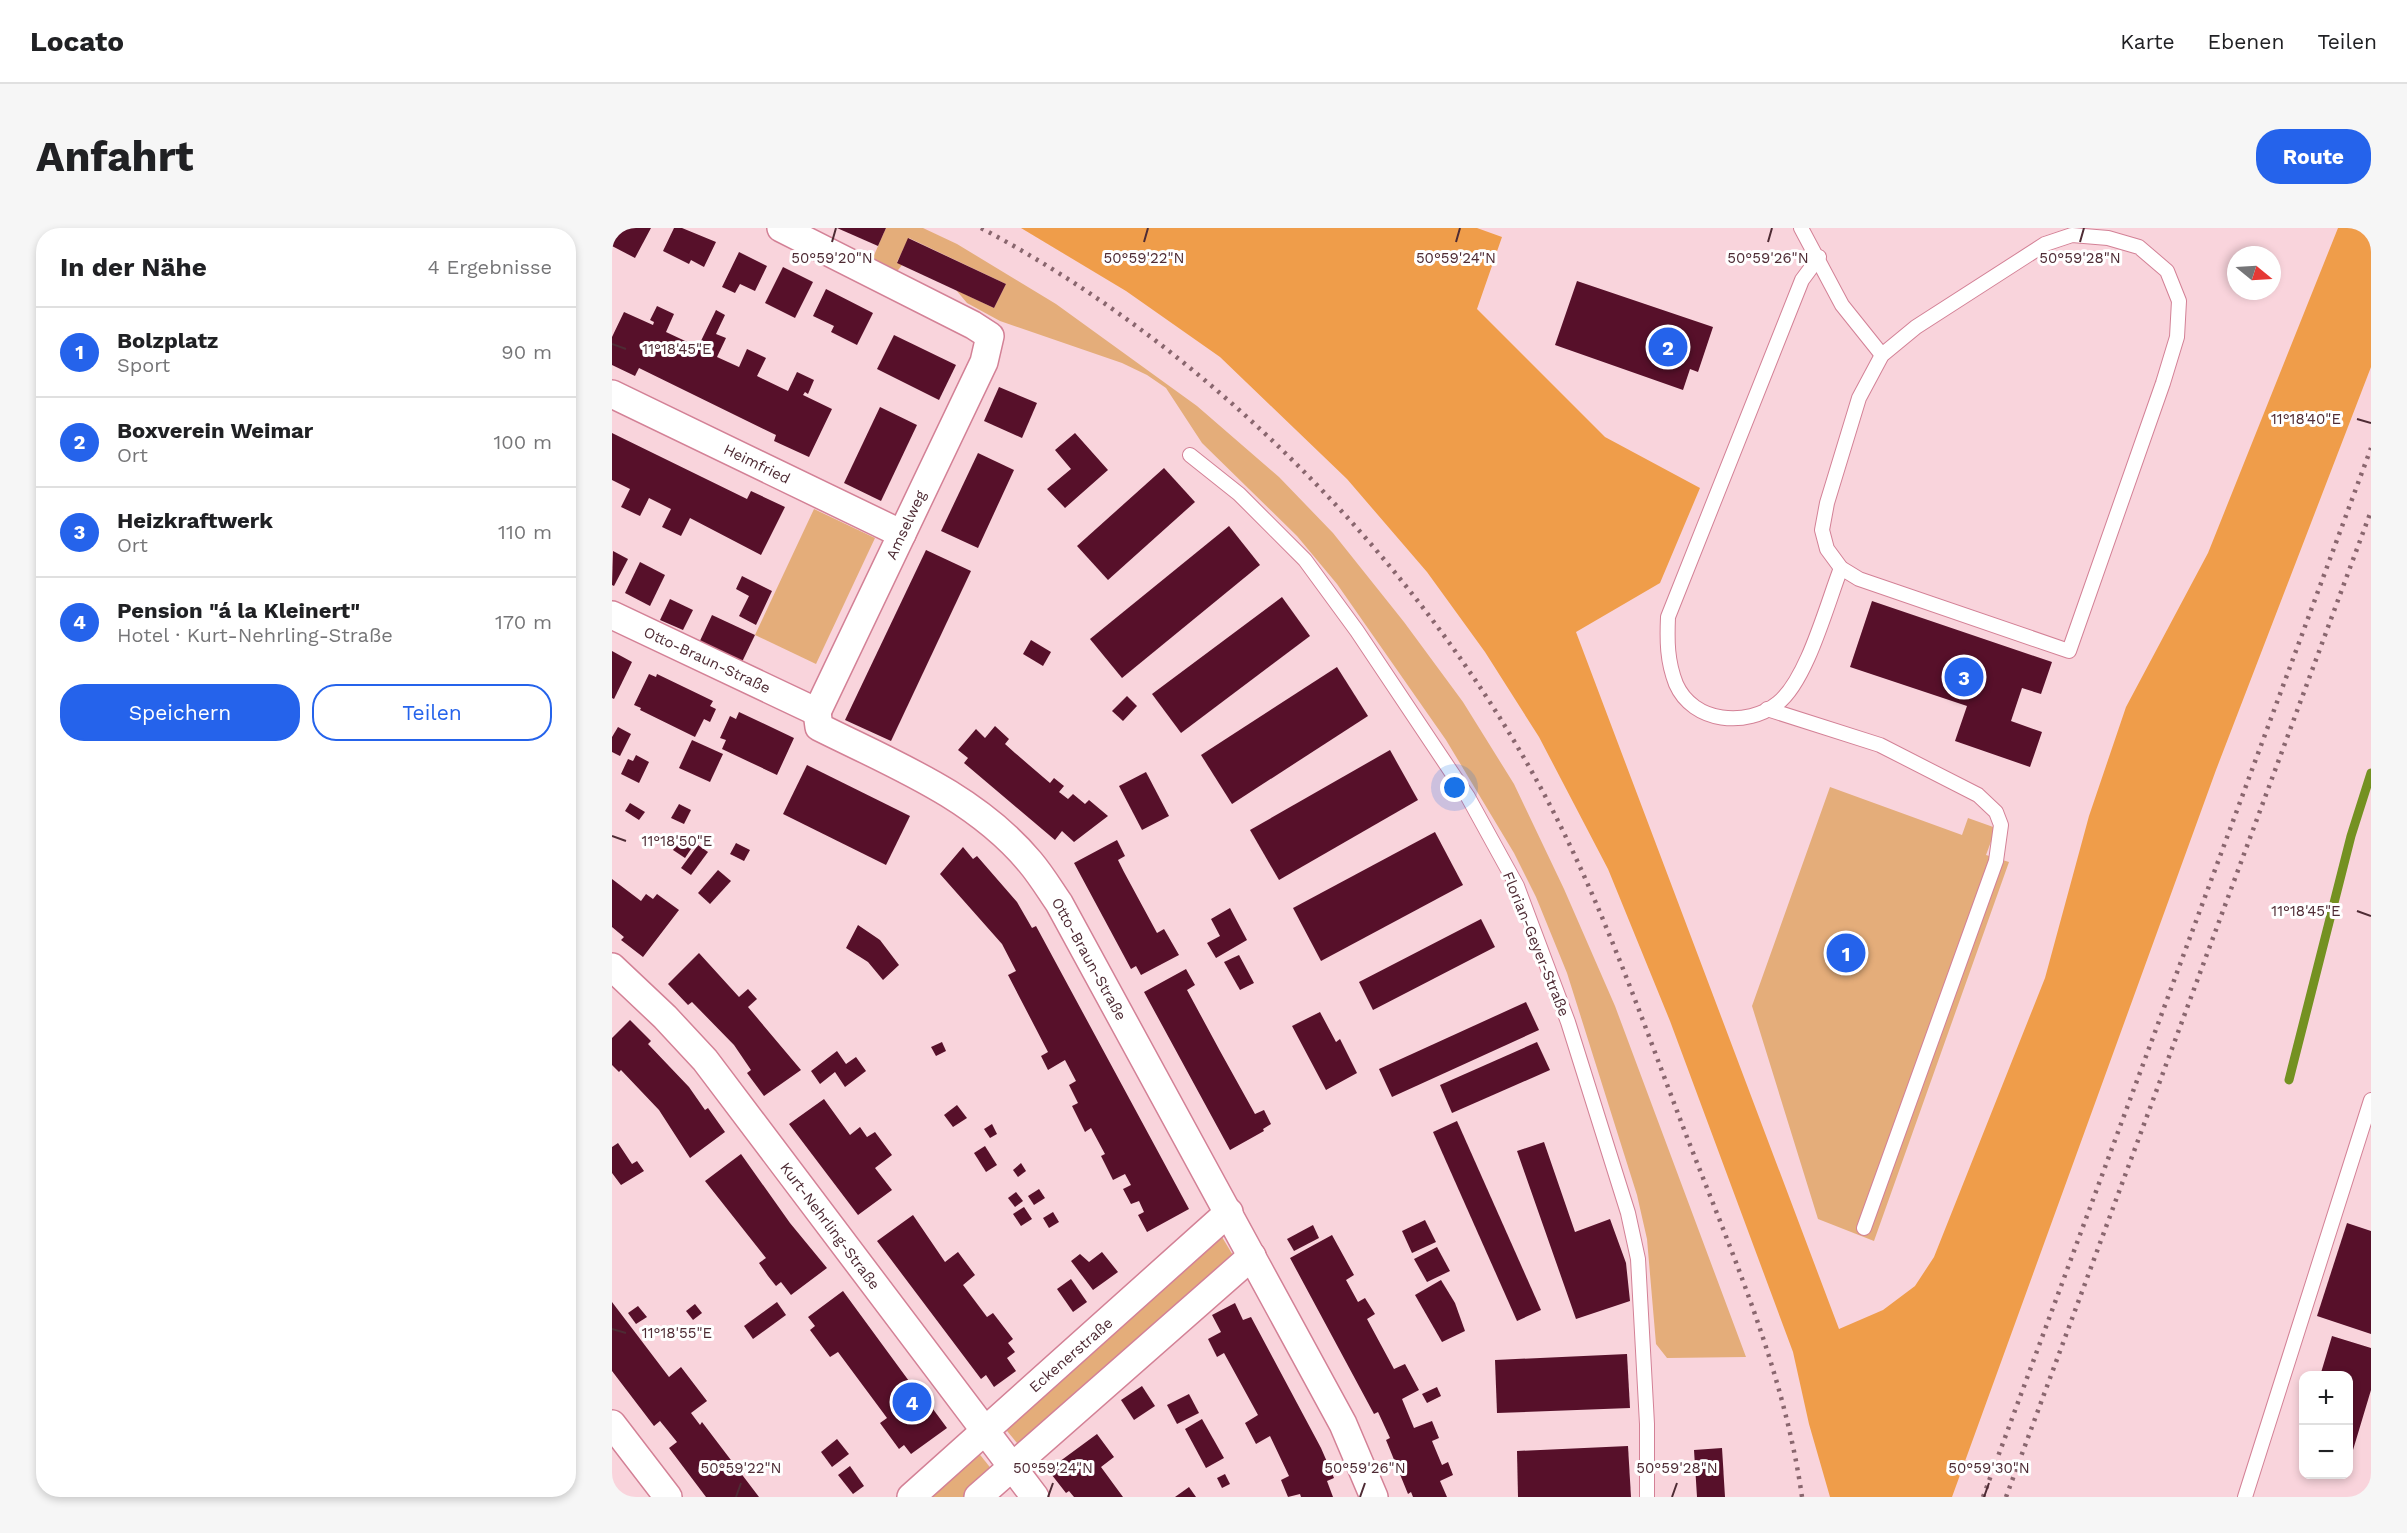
<!DOCTYPE html>
<html lang="de">
<meta charset="utf-8">
<style>
body{margin:0;font-family:"Work Sans",sans-serif;background:#f6f6f6;color:#202124}
.controls{position:absolute;right:18px;bottom:18px;display:grid;overflow:hidden;border-radius:12px;box-shadow:0 3px 9px #0003}
.controls button{width:54px;height:54px;display:grid;place-items:center;padding:0;border:0;border-bottom:2px solid #e0e0e0;background:#fff;color:#202124;font:30px sans-serif}
.compass{position:absolute;left:1615px;top:18px;width:54px;height:54px;border-radius:50%;background:#fff;box-shadow:0 3px 9px #0003;rotate:108deg}
.you{position:absolute;left:843px;top:560px;width:21px;height:21px;margin:-15px;border:4px solid #fff;border-radius:50%;background:#1a73e8;box-shadow:0 0 0 9px #1a73e833}
.badge{display:grid;place-items:center;width:39px;height:39px;border-radius:50%;background:#2563eb;color:#fff;font-size:20px;font-weight:700}
.pin{position:absolute;translate:-50% -50%;border:3px solid #fff;box-shadow:0 2px 6px #0006}
.list{margin:0;padding:0;list-style:none}
h2{display:flex;justify-content:space-between;align-items:center;height:78px;margin:0;padding:0 24px;font-size:26px}
h2 small{font-size:20px;font-weight:400;color:#757577}
.list li{display:grid;grid-template-columns:39px 1fr auto;gap:18px;align-items:center;box-sizing:border-box;height:90px;padding:0 24px;border-top:2px solid #e0e0e0}
.list b{display:block;font-size:22px;white-space:nowrap}
.list p{margin:0;font-size:20px;white-space:nowrap;color:#757577}
.list em{font-size:20px;font-style:normal;color:#757577}
.actions{display:flex;gap:12px;padding:18px 24px}
.actions a{flex:1;padding:14px 0;border:2px solid #2563eb;border-radius:24px;text-align:center;font-size:21px;color:#2563eb}
.actions .main{background:#2563eb;color:#fff}
.map{position:relative;flex:none;width:1759px;height:1269px;overflow:hidden;border-radius:24px}
header{display:flex;align-items:center;gap:36px;box-sizing:border-box;height:84px;padding:0 30px;background:#fff;border-bottom:2px solid #e0e0e0}
header strong{font-size:28px}
nav{display:flex;gap:33px;margin-inline-start:auto;font-size:21px}
.intro{display:flex;align-items:center;justify-content:space-between;box-sizing:border-box;height:144px;padding:0 36px}
h1{margin:0;font-size:42px}
.button{padding:15px 27px;border-radius:24px;background:#2563eb;color:#fff;font-size:21px;font-weight:700}
main{display:flex;gap:36px;padding:0 36px}
aside{flex:1;background:#fff;border-radius:24px;box-shadow:0 3px 9px #0003}
.map>svg:first-child{display:block}
</style>
<header>
<strong>Locato</strong>
<nav><a>Karte</a><a>Ebenen</a><a>Teilen</a></nav>
</header>
<div class="intro"><h1>Anfahrt</h1><a class="button">Route</a></div>
<main>
<aside>
<h2>In der Nähe<small>4 Ergebnisse</small></h2>
<ul class="list">
<li><span class="badge">1</span><div><b>Bolzplatz</b><p>Sport</p></div><em>90 m</em></li>
<li><span class="badge">2</span><div><b>Boxverein Weimar</b><p>Ort</p></div><em>100 m</em></li>
<li><span class="badge">3</span><div><b>Heizkraftwerk</b><p>Ort</p></div><em>110 m</em></li>
<li><span class="badge">4</span><div><b>Pension &quot;á la Kleinert&quot;</b><p>Hotel · Kurt-Nehrling-Straße</p></div><em>170 m</em></li>
</ul>
<div class="actions"><a class="main">Speichern</a><a>Teilen</a></div>
</aside>
<div class="map">
<svg width="1759" height="1269" viewBox="0 0 1759 1269">
<rect width="100%" height="100%" fill="#f9d4dc"/>
<!-- green -->
<g fill="#e4ad7a">
<polygon points="274,0 311,0 345,16 444,76 585,178 667,249 721,305 792,394 851,474 902,556 952,661 1003,778 1134,1129 1055,1130 1044,1116 1035,1011 1025,967 955,745 924,669 902,625 834,512 725,356 685,308 590,215 554,160 535,147 510,135 388,93 355,75 344,62 382,80 394,56 297,10 285,34 290,37 283,46 259,34"/>
<polygon points="202,281 263,310 204,436 143,407"/>
<polygon points="1218,559 1350,607 1356,590 1384,600 1374,627 1397,634 1262,1013 1206,991 1140,778"/>
<polygon points="607,1004 622,1029 409,1220 391,1198"/>
<polygon points="365,1223 381,1243 353,1269 313,1269"/>
</g>
<!-- forest -->
<polygon fill="#ef9d4a" points="409,0 865,0 890,9 865,81 993,209 1088,260 1048,355 964,404 1227,1101 1271,1082 1303,1058 1322,1029 1433,750 1477,588 1514,479 1596,325 1726,0 1759,0 1759,139 1604,542 1340,1269 1218,1269 1197,1196 1181,1124 1058,793 996,641 927,509 873,424 815,344 735,251 608,129 514,63"/>
<g fill="none" stroke-linecap="round" stroke-linejoin="round">
<!-- stream -->
<polyline stroke="#749121" stroke-width="9" points="1677,852 1739,608 1759,545"/>
</g>
<!-- building -->
<g fill="#57102a">
<polygon points="0,0 39,0 23,30 0,18"/>
<polygon points="62,0 70,0 104,14 92,39 79,32 77,36 51,23"/>
<polygon points="225,0 274,0 266,18"/>
<polygon points="296,10 394,56 382,80 285,35"/>
<polygon points="127,24 155,38 143,63 128,56 123,65 110,59"/>
<polygon points="171,39 201,54 183,90 153,75"/>
<polygon points="965,53 1101,99 1086,144 1078,141 1071,162 943,117"/>
<polygon points="214,61 261,85 245,117 219,104 222,98 201,88"/>
<polygon points="45,78 62,86 54,104 86,119 104,82 113,87 104,106 114,110 105,129 127,139 135,121 154,130 145,148 176,163 185,144 202,152 196,166 193,164 191,167 220,181 197,229 162,213 164,207 27,140 23,148 0,137 0,109 12,84 41,97 42,94 38,92"/>
<polygon points="282,107 344,137 327,172 265,141"/>
<polygon points="387,159 425,175 410,210 372,193"/>
<polygon points="268,179 305,197 269,273 232,255"/>
<polygon points="0,205 135,271 139,263 173,279 149,327 78,290 69,308 50,299 59,281 37,270 28,288 9,279 18,261 0,252"/>
<polygon points="463,205 496,242 453,280 435,261 459,241 443,222"/>
<polygon points="366,225 402,242 366,320 329,303"/>
<polygon points="552,240 583,274 496,352 465,318"/>
<polygon points="617,298 648,337 510,450 478,411"/>
<polygon points="314,322 359,343 279,513 233,492"/>
<polygon points="1,323 16,331 2,358 0,357"/>
<polygon points="28,334 53,347 38,378 13,365"/>
<polygon points="130,348 160,363 144,397 127,388 137,368 124,361"/>
<polygon points="670,369 698,408 569,505 540,466"/>
<polygon points="58,371 81,382 71,402 48,392"/>
<polygon points="1260,373 1440,434 1429,466 1410,460 1399,493 1430,504 1418,539 1343,513 1355,478 1238,439"/>
<polygon points="100,387 143,407 129,436 86,417"/>
<polygon points="419,412 439,424 431,438 411,426"/>
<polygon points="0,423 20,434 2,471 0,470"/>
<polygon points="725,439 756,488 620,576 589,527"/>
<polygon points="37,446 44,449 45,446 101,473 98,478 104,481 98,494 92,491 83,509 28,482 29,480 22,477"/>
<polygon points="515,468 525,478 511,493 500,483"/>
<polygon points="127,484 182,510 165,547 110,521 114,512 108,510 118,488 124,491"/>
<polygon points="383,498 397,511 393,516 403,525 438,555 442,550 452,558 447,564 456,571 461,566 473,576 477,572 496,588 462,614 450,603 443,612 352,535 356,530 346,522 364,501 373,510"/>
<polygon points="6,499 19,506 8,528 0,524 0,509"/>
<polygon points="80,512 111,526 98,554 67,540"/>
<polygon points="778,522 806,572 667,652 638,602"/>
<polygon points="24,527 37,534 27,555 9,546 16,531 21,533"/>
<polygon points="195,537 298,588 274,637 171,586"/>
<polygon points="534,544 557,588 530,602 507,558"/>
<polygon points="18,575 33,584 27,592 13,583"/>
<polygon points="67,576 79,582 72,596 59,590"/>
<polygon points="823,604 851,657 709,733 681,680"/>
<polygon points="71,606 83,615 73,630 61,622"/>
<polygon points="505,612 513,628 506,632 512,644 545,705 552,701 567,727 529,747 524,738 519,741 462,635"/>
<polygon points="124,615 138,622 132,633 118,626"/>
<polygon points="86,617 96,624 79,647 69,640"/>
<polygon points="351,619 361,631 365,628 405,674 420,700 424,698 577,981 535,1004 526,987 532,984 527,973 519,976 511,961 519,957 513,946 501,952 489,928 493,926 479,900 473,904 460,878 466,875 457,857 464,853 453,832 436,842 429,828 436,824 396,747 404,743 390,716 328,646"/>
<polygon points="106,642 119,653 98,676 86,665"/>
<polygon points="0,651 29,673 34,666 41,671 45,666 67,682 31,729 9,712 12,709 0,699"/>
<polygon points="618,680 635,712 604,730 595,715 608,708 599,691"/>
<polygon points="869,691 883,719 761,782 747,754"/>
<polygon points="246,697 268,712 287,737 271,752 256,734 234,720"/>
<polygon points="87,725 127,769 136,761 145,771 136,779 189,842 152,868 135,845 139,842 122,817 80,774 76,777 56,756"/>
<polygon points="627,727 642,755 628,762 612,734"/>
<polygon points="574,741 583,757 575,762 608,823 643,886 652,882 659,896 651,901 652,903 618,922 532,764"/>
<polygon points="914,774 927,802 780,869 767,841"/>
<polygon points="708,784 724,814 728,811 745,845 714,862 680,798"/>
<polygon points="18,792 39,813 36,816 77,859 93,882 96,880 113,904 78,930 47,882 9,842 7,844 0,837 0,810"/>
<polygon points="330,814 334,823 324,828 319,819"/>
<polygon points="925,814 938,842 840,885 828,857"/>
<polygon points="225,823 234,836 244,829 254,843 233,859 223,844 208,856 199,843"/>
<polygon points="212,871 238,907 248,899 255,909 263,904 280,927 263,940 280,962 246,987 177,896"/>
<polygon points="345,877 355,890 341,899 332,887"/>
<polygon points="845,893 929,1082 905,1093 821,904"/>
<polygon points="380,896 385,906 378,910 372,901"/>
<polygon points="932,914 963,1004 998,991 1014,1035 1018,1073 964,1091 905,923"/>
<polygon points="6,915 20,936 25,933 32,943 9,957 0,945 0,919"/>
<polygon points="373,918 385,937 374,944 362,925"/>
<polygon points="129,926 178,995 215,1040 179,1067 169,1054 164,1058 156,1048 147,1035 154,1030 93,953"/>
<polygon points="409,935 414,943 406,949 401,942"/>
<polygon points="427,961 433,970 422,977 416,968"/>
<polygon points="404,964 411,973 403,979 396,970"/>
<polygon points="412,979 420,991 409,998 401,986"/>
<polygon points="441,984 447,994 437,1000 431,990"/>
<polygon points="301,987 333,1034 346,1024 363,1047 351,1057 375,1089 381,1085 401,1111 396,1115 403,1124 395,1130 404,1143 382,1159 374,1147 369,1151 265,1013"/>
<polygon points="813,992 824,1014 800,1025 790,1003"/>
<polygon points="1735,995 1759,1003 1759,1106 1705,1088"/>
<polygon points="701,997 707,1010 682,1023 675,1011"/>
<polygon points="720,1007 742,1047 734,1052 746,1074 753,1070 763,1086 755,1091 782,1141 793,1136 807,1162 790,1171 802,1200 820,1193 827,1210 820,1213 830,1237 836,1234 841,1247 828,1253 835,1269 801,1269 799,1264 796,1266 774,1212 778,1210 766,1184 762,1186 678,1030"/>
<polygon points="825,1019 838,1043 815,1054 802,1031"/>
<polygon points="490,1024 506,1044 481,1062 459,1033 468,1026 477,1034"/>
<polygon points="459,1051 475,1074 461,1084 445,1061"/>
<polygon points="829,1052 843,1075 853,1103 830,1114 803,1067"/>
<polygon points="231,1063 316,1179 318,1177 335,1200 299,1226 292,1217 287,1221 268,1195 275,1190 226,1124 218,1129 198,1102 203,1098 196,1089"/>
<polygon points="0,1074 57,1149 69,1139 95,1173 79,1185 88,1197 90,1194 147,1269 94,1269 57,1220 65,1214 48,1193 42,1198 0,1143"/>
<polygon points="165,1074 174,1087 141,1111 132,1098"/>
<polygon points="623,1075 631,1092 639,1089 709,1220 722,1250 715,1253 721,1269 689,1269 688,1266 676,1269 669,1252 677,1248 658,1208 644,1216 633,1195 646,1187 612,1125 605,1129 596,1111 609,1104 600,1087"/>
<polygon points="83,1076 90,1085 81,1092 74,1083"/>
<polygon points="26,1078 35,1089 24,1096 16,1085"/>
<polygon points="1720,1108 1759,1120 1759,1162 1741,1222 1737,1220 1737,1148 1708,1148"/>
<polygon points="1015,1126 1018,1180 885,1185 883,1132"/>
<polygon points="530,1158 543,1178 522,1192 509,1172"/>
<polygon points="825,1159 829,1168 815,1175 810,1166"/>
<polygon points="577,1166 587,1185 565,1196 555,1177"/>
<polygon points="590,1191 612,1230 594,1240 573,1201"/>
<polygon points="485,1206 502,1229 489,1239 511,1269 462,1269 457,1263 454,1265 436,1242"/>
<polygon points="225,1211 237,1226 220,1239 209,1224"/>
<polygon points="1016,1218 1019,1269 906,1269 905,1223"/>
<polygon points="1110,1220 1113,1269 1085,1269 1082,1222"/>
<polygon points="238,1238 252,1258 241,1266 226,1247"/>
<polygon points="613,1246 618,1256 610,1260 605,1250"/>
<polygon points="577,1259 584,1269 563,1269"/>
</g>
<g fill="none" stroke-linecap="round" stroke-linejoin="round">
<defs>
<g id="lane">
<polyline points="1189,0 1230,77 1270,127"/>
<polygon points="1460,7 1496,10 1527,19 1555,43 1567,73 1565,109 1551,155 1457,423 1247,351 1229,340 1215,321 1210,302 1215,275 1247,170 1270,127 1304,99 1433,16"/>
<path d="M1207 29 1190 52 1056 389C1055 413 1055 433 1064 456 1081 495 1135 500 1166 475 1195 452 1215 376 1229 340"/>
<polyline points="578,227 627,266 693,332 745,403 856,569 905,658 956,794 1016,985 1026,1031 1035,1196 1035,1269"/>
<polyline points="1155,481 1268,517 1366,567 1384,584 1389,597 1384,633 1252,1000"/>
<polyline points="1633,1269 1759,872"/>
</g>
<g id="street">
<polyline points="169,0 361,97 378,108 372,134 205,484"/>
<polyline points="0,166 290,306"/>
<polyline points="0,387 205,484"/>
<path d="M205 484 207 499C281 536 363 568 418 634 429 647 438 662 447 675L731 1196 762 1269"/>
<polyline points="0,739 53,789 93,832 423,1269"/>
<polyline points="0,1196 56,1269"/>
<polyline points="299,1269 617,984"/>
<polyline points="366,1269 640,1028"/>
</g>
</defs>
<!-- lane casing -->
<use href="#lane" stroke="#d38196" stroke-width="16"/>
<!-- street casing -->
<use href="#street" stroke="#d38196" stroke-width="30"/>
<!-- lane -->
<use href="#lane" stroke="#fff" stroke-width="14"/>
<!-- street -->
<use href="#street" stroke="#fff" stroke-width="27"/>
<!-- rail -->
<g stroke="#89666e" stroke-width="4.5" stroke-dasharray="3 6" stroke-linecap="butt">
<path d="M369 0C609 127 829 356 949 599 998 698 1034 802 1073 904 1119 1023 1172 1142 1190 1269"/>
<polyline points="1371,1269 1759,220"/>
<polyline points="1394,1269 1759,283"/>
</g>
</g>
<!-- ticks -->
<path fill="none" stroke="#4e2b34" stroke-width="2" d="M220 14 224 0M532 14 536 0M844 14 848 0M1156 14 1160 0M1468 14 1472 0M0 116 14 121M1745 191 1759 195M0 608 14 613M1745 683 1759 688M0 1101 14 1105M124 1269 129 1255M436 1269 441 1255M748 1269 753 1255M1060 1269 1065 1255M1372 1269 1377 1255"/>
<g text-anchor="middle" stroke-width="6" stroke-linejoin="round" paint-order="stroke">
<!-- street labels -->
<g font-size="15" fill="#4e2b34" stroke="#fff">
<text transform="translate(145 236) rotate(26)" y="5">Heimfried</text>
<text transform="translate(294 297) rotate(-65)" y="5">Amselweg</text>
<text transform="translate(95 432) rotate(25)" y="5">Otto-Braun-Straße</text>
<text transform="translate(924 716) rotate(68)" y="5">Florian-Geyer-Straße</text>
<text transform="translate(477 731) rotate(61)" y="5">Otto-Braun-Straße</text>
<text transform="translate(218 998) rotate(53)" y="5">Kurt-Nehrling-Straße</text>
<text transform="translate(459 1127) rotate(-41)" y="5">Eckenerstraße</text>
</g>
</g>
<g font-size="15" text-anchor="middle" fill="#4e2b34" stroke="#fff" stroke-width="6" stroke-linejoin="round" paint-order="stroke">
<text x="220" y="35">50°59'20"N</text>
<text x="532" y="35">50°59'22"N</text>
<text x="844" y="35">50°59'24"N</text>
<text x="1156" y="35">50°59'26"N</text>
<text x="1468" y="35">50°59'28"N</text>
<text x="65" y="126">11°18'45"E</text>
<text x="1694" y="196">11°18'40"E</text>
<text x="65" y="618">11°18'50"E</text>
<text x="1694" y="688">11°18'45"E</text>
<text x="65" y="1110">11°18'55"E</text>
<text x="129" y="1245">50°59'22"N</text>
<text x="441" y="1245">50°59'24"N</text>
<text x="753" y="1245">50°59'26"N</text>
<text x="1065" y="1245">50°59'28"N</text>
<text x="1377" y="1245">50°59'30"N</text>
</g>
</svg>
<div class="controls">
<button>+</button>
<button>−</button>
</div>
<svg class="compass" viewBox="-18 -18 36 36"><path d="M0-13l5 13h-10z" fill="#e53935"/><path d="M0 13l5-13h-10z" fill="#757577"/></svg>
<div class="you"></div>
<div class="pin badge" style="left:1234px;top:725px">1</div>
<div class="pin badge" style="left:1056px;top:119px">2</div>
<div class="pin badge" style="left:1352px;top:449px">3</div>
<div class="pin badge" style="left:300px;top:1174px">4</div>
</div>
</main>
